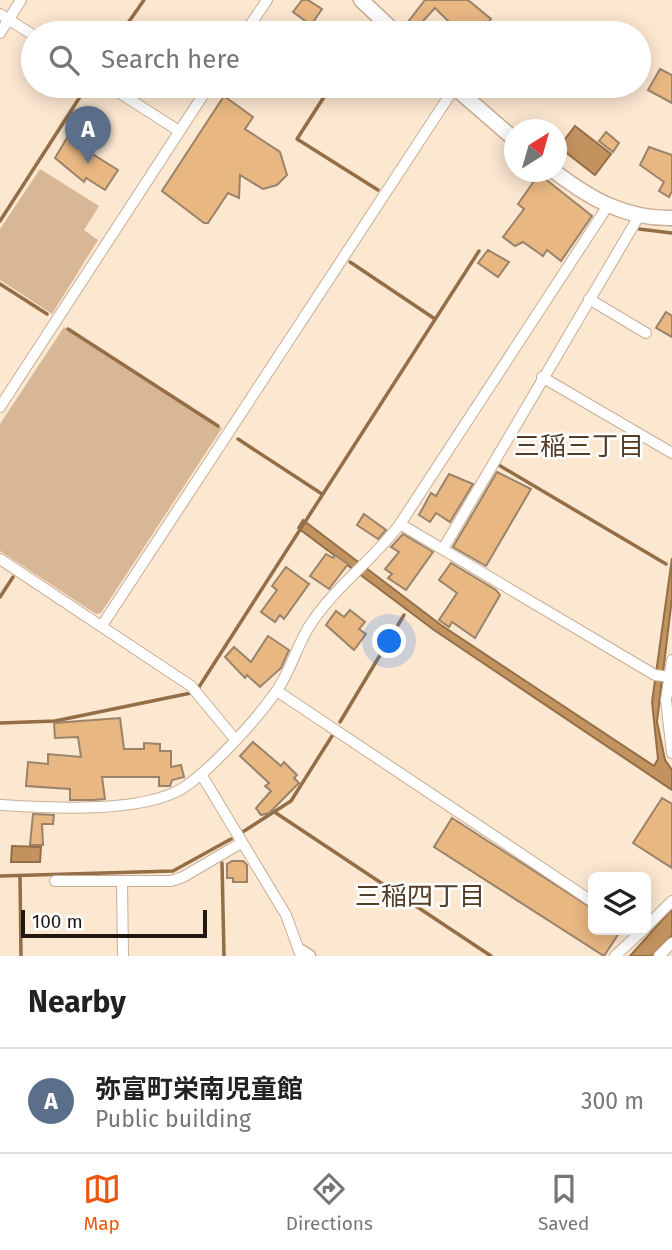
<!DOCTYPE html>
<meta charset="utf-8">
<style>
body{margin:0;font-family:"Fira Sans","Noto Sans JP",sans-serif;background:#f2f2f2;color:#222}
.controls{position:absolute;right:21px;bottom:21px;display:grid;overflow:hidden;border-radius:10px;box-shadow:0 4px 18px #0003}
.controls button{width:63px;height:63px;display:grid;place-items:center;padding:0;border:0;border-bottom:2px solid #e0e0e0;background:#fff;color:#222;font:35px sans-serif}
.compass{position:absolute;left:504px;top:119px;width:63px;height:63px;border-radius:50%;background:#fff;box-shadow:0 4px 18px #0003;rotate:37deg}
.scale{position:absolute;left:21px;bottom:18px;width:186px;box-sizing:border-box;padding-left:7px;border:4px solid #22180f;border-top:0;font-size:19px;line-height:24px;white-space:nowrap;color:#22180f;-webkit-text-stroke:5px #fff;paint-order:stroke}
.you{position:absolute;left:390px;top:642px;width:24px;height:24px;margin:-18px;border:5px solid #fff;border-radius:50%;background:#1a73e8;box-shadow:0 0 0 10px #1a73e833}
.badge{display:grid;place-items:center;width:46px;height:46px;border-radius:50%;background:#ea580c;color:#fff;font-size:23px;font-weight:700}
.pin{position:absolute;translate:-50% -58px;filter:drop-shadow(0 2px 4px #0008)}
.pin::after{content:'';position:absolute;top:37px;width:24px;height:21px;background:inherit;clip-path:polygon(0 0,100% 0,50% 100%)}
.list{margin:0;padding:0;list-style:none}
h2{display:flex;justify-content:space-between;align-items:center;height:91px;margin:0;padding:0 28px;font-size:30px}
h2 small{font-size:23px;font-weight:400;color:#767676}
.list li{display:grid;grid-template-columns:46px 1fr auto;gap:21px;align-items:center;box-sizing:border-box;height:105px;padding:0 28px;border-top:2px solid #e0e0e0}
.list b{display:block;font-size:26px;white-space:nowrap}
.list p{margin:0;font-size:23px;white-space:nowrap;color:#767676}
.list em{font-size:23px;font-style:normal;color:#767676}
.icon{flex:none;width:38px;height:38px;fill:none;stroke:currentColor;stroke-width:2;stroke-linecap:round;stroke-linejoin:round}
.map{position:relative;flex:none;width:672px;height:956px;overflow:hidden}
.search{position:absolute;background:#fff;box-shadow:0 4px 18px #0003;left:21px;right:21px;top:21px;height:77px;display:flex;align-items:center;gap:18px;box-sizing:border-box;padding:0 24px;border-radius:38px;color:#767676;font-size:26px}
.sheet{height:196px;background:#fff}
nav{display:flex;justify-content:space-around;align-items:center;box-sizing:border-box;height:98px;border-top:2px solid #e0e0e0;background:#fff;font-size:19px;color:#767676}
nav a{display:grid;justify-items:center;gap:4px}
nav .on{color:#ea580c}
.map>svg:first-child{display:block}
</style>
<div class="map">
<svg width="672" height="956" viewBox="0 0 672 956">
<rect width="100%" height="100%" fill="#fce7d1"/>
<!-- green -->
<g fill="#d7b796">
<polygon points="40,169 99,206 84,230 98,240 52,314 0,280 0,229"/>
<polygon points="64,327 222,428 101,613 96,614 0,551 0,424"/>
</g>
<!-- water -->
<g fill="#c3935f" stroke="#936e47" stroke-width="2">
<polygon points="575,126 611,154 595,175 559,147"/>
<polygon points="303,520 441,625 654,766 658,759 652,702 672,558 672,598 657,722 665,760 672,770 672,790 434,630 298,528"/>
<polygon points="12,846 41,847 40,862 11,862"/>
<polygon points="672,909 672,935 652,956 630,956"/>
</g>
<g fill="none" stroke-linecap="round" stroke-linejoin="round">
<!-- stream -->
<g stroke="#936e47" stroke-width="3.5">
<polyline points="121,33 144,0"/>
<polyline points="331,86 297,139 378,190"/>
<polyline points="0,221 87,86"/>
<polyline points="639,229 672,233"/>
<polyline points="350,262 435,319"/>
<polyline points="0,284 47,314"/>
<polyline points="68,329 218,426"/>
<polyline points="238,439 322,494"/>
<polyline points="497,464 666,564"/>
<polyline points="0,597 13,577"/>
<polyline points="199,687 479,251"/>
<polyline points="340,722 404,615"/>
<polyline points="0,723 55,721 191,693"/>
<polyline points="276,813 491,956"/>
<polyline points="241,833 291,801 332,736"/>
<polyline points="222,863 224,956"/>
<polyline points="0,876 173,871 231,839"/>
<polyline points="20,876 21,956"/>
</g>
</g>
<!-- building -->
<g fill="#e8b782" stroke="#9b836a" stroke-width="2">
<polygon points="302,0 308,0 322,9 311,25 293,12"/>
<polygon points="425,0 468,0 491,19 486,26 496,33 466,33 459,27 457,30 435,8 412,33 404,27"/>
<polygon points="660,69 672,75 672,103 648,90"/>
<polygon points="224,96 253,117 245,129 280,152 287,175 277,185 263,189 240,175 239,198 228,193 208,223 204,223 162,191"/>
<polygon points="606,132 619,143 613,152 599,141"/>
<polygon points="67,138 118,170 105,190 86,178 84,182 55,158"/>
<polygon points="649,147 672,155 672,191 669,197 659,191 664,182 640,165"/>
<polygon points="539,174 592,216 561,261 547,250 543,256 523,242 515,246 503,237 524,209 518,204"/>
<polygon points="488,250 509,262 498,277 478,263"/>
<polygon points="666,312 672,316 672,337 656,328"/>
<polygon points="497,472 531,489 486,566 453,547"/>
<polygon points="449,474 473,484 450,522 436,513 430,522 419,515 431,493 436,496"/>
<polygon points="364,514 386,530 378,539 357,525"/>
<polygon points="403,534 433,552 406,590 388,578 392,574 385,569 399,552 391,547"/>
<polygon points="326,554 333,558 335,555 348,564 329,589 310,576"/>
<polygon points="451,563 496,590 500,595 475,638 452,622 449,627 439,620 457,593 439,580"/>
<polygon points="286,567 309,584 284,619 280,615 275,622 261,612 277,590 272,586"/>
<polygon points="350,610 365,622 359,629 366,634 354,650 326,625 336,611 344,617"/>
<polygon points="268,636 289,650 281,668 260,687 247,675 245,678 225,657 234,647 251,662"/>
<polygon points="120,718 124,749 144,749 144,743 160,744 160,751 171,751 171,767 181,765 184,777 172,780 170,786 159,786 159,777 102,777 105,799 93,800 70,800 70,789 26,786 28,762 48,764 48,754 81,757 78,737 55,738 54,723"/>
<polygon points="253,742 281,766 284,762 297,775 294,778 299,783 269,813 261,815 256,808 271,791 265,786 269,783 240,756"/>
<polygon points="662,798 672,804 672,868 633,843"/>
<polygon points="33,814 54,815 53,824 42,824 43,845 30,845"/>
<polygon points="452,818 593,909 593,930 621,930 604,956 434,847"/>
<polygon points="232,861 243,861 247,865 247,882 233,882 233,878 227,878 227,864"/>
</g>
<g fill="none" stroke-linecap="round" stroke-linejoin="round">
<defs>
<g id="minor">
<polyline points="0,14 33,35"/>
<polyline points="0,33 21,0"/>
<polyline points="245,33 267,0"/>
<polyline points="109,86 179,131"/>
<polyline points="589,299 646,333"/>
<polyline points="542,377 672,453"/>
<polyline points="0,407 209,86"/>
<polyline points="400,524 655,675 670,677"/>
<polyline points="443,549 639,216"/>
<polyline points="0,559 191,686 234,738"/>
<polyline points="103,624 455,87"/>
<polyline points="672,660 666,700 672,753"/>
<polyline points="277,691 593,902"/>
<polyline points="201,774 286,915 301,956"/>
<path d="M0 805C48 808 141 814 183 788 211 770 256 720 275 693 291 672 297 643 312 622 337 585 374 559 400 524L607 207"/>
<polyline points="55,881 122,881"/>
<polyline points="646,927 672,901"/>
<polyline points="123,956 122,881 171,881 183,877 241,843"/>
<polyline points="615,956 643,930"/>
<polyline points="659,956 672,943"/>
</g>
<polyline id="tertiary" points="301,951 309,956"/>
<g id="secondary">
<polyline points="361,0 396,33"/>
<polyline points="453,86 514,139"/>
<path d="M555 172C591 199 625 219 672 218"/>
</g>
</defs>
<!-- minor casing -->
<use href="#minor" stroke="#c8ae95" stroke-width="12"/>
<!-- tertiary casing -->
<use href="#tertiary" stroke="#c8ae95" stroke-width="15"/>
<!-- secondary casing -->
<use href="#secondary" stroke="#c8ae95" stroke-width="17"/>
<!-- minor -->
<use href="#minor" stroke="#fff" stroke-width="10"/>
<!-- tertiary -->
<use href="#tertiary" stroke="#fff" stroke-width="12"/>
<!-- secondary -->
<use href="#secondary" stroke="#fff" stroke-width="14"/>
</g>
<g text-anchor="middle" stroke-width="5" stroke-linejoin="round" paint-order="stroke">
<!-- neighbourhood labels -->
<g font-size="26" fill="#543e28" stroke="#fff">
<text x="579" y="455">三稲三丁目</text>
<text x="420" y="905">三稲四丁目</text>
</g>
</g>
</svg>
<div class="controls">
<button><svg class="icon" aria-label="layers" viewBox="0 0 24 24"><path d="M12 4l9 5-9 5-9-5zM3 14l9 5 9-5"/></svg></button>
</div>
<svg class="compass" viewBox="-18 -18 36 36"><path d="M0-13l5 13h-10z" fill="#e53935"/><path d="M0 13l5-13h-10z" fill="#767676"/></svg>
<div class="scale">100 m</div>
<div class="you"></div>
<div class="pin badge" style="left:88px;top:164px;background:#5c6f8a">A</div>
<div class="search"><svg class="icon" aria-label="search" viewBox="0 0 24 24"><circle cx="10" cy="10" r="6"/><path d="M15 15l6 6"/></svg>Search here</div>
</div>
<section class="sheet">
<h2>Nearby<small></small></h2>
<ul class="list">
<li><span class="badge" style="background:#5c6f8a">A</span><div><b>弥富町栄南児童館</b><p>Public building</p></div><em>300 m</em></li>
</ul>
</section>
<nav>
<a class="on"><svg class="icon" aria-label="map" viewBox="0 0 24 24"><path d="M3 6l6-2 6 2 6-2v14l-6 2-6-2-6 2zM9 4v14M15 6v14"/></svg>Map</a>
<a><svg class="icon" aria-label="directions" viewBox="0 0 24 24"><path d="M12 3l9 9-9 9-9-9zM9 14v-3h6M13 9l2 2-2 2"/></svg>Directions</a>
<a><svg class="icon" aria-label="saved" viewBox="0 0 24 24"><path d="M7 4h10v16l-5-4-5 4z"/></svg>Saved</a>
</nav>
